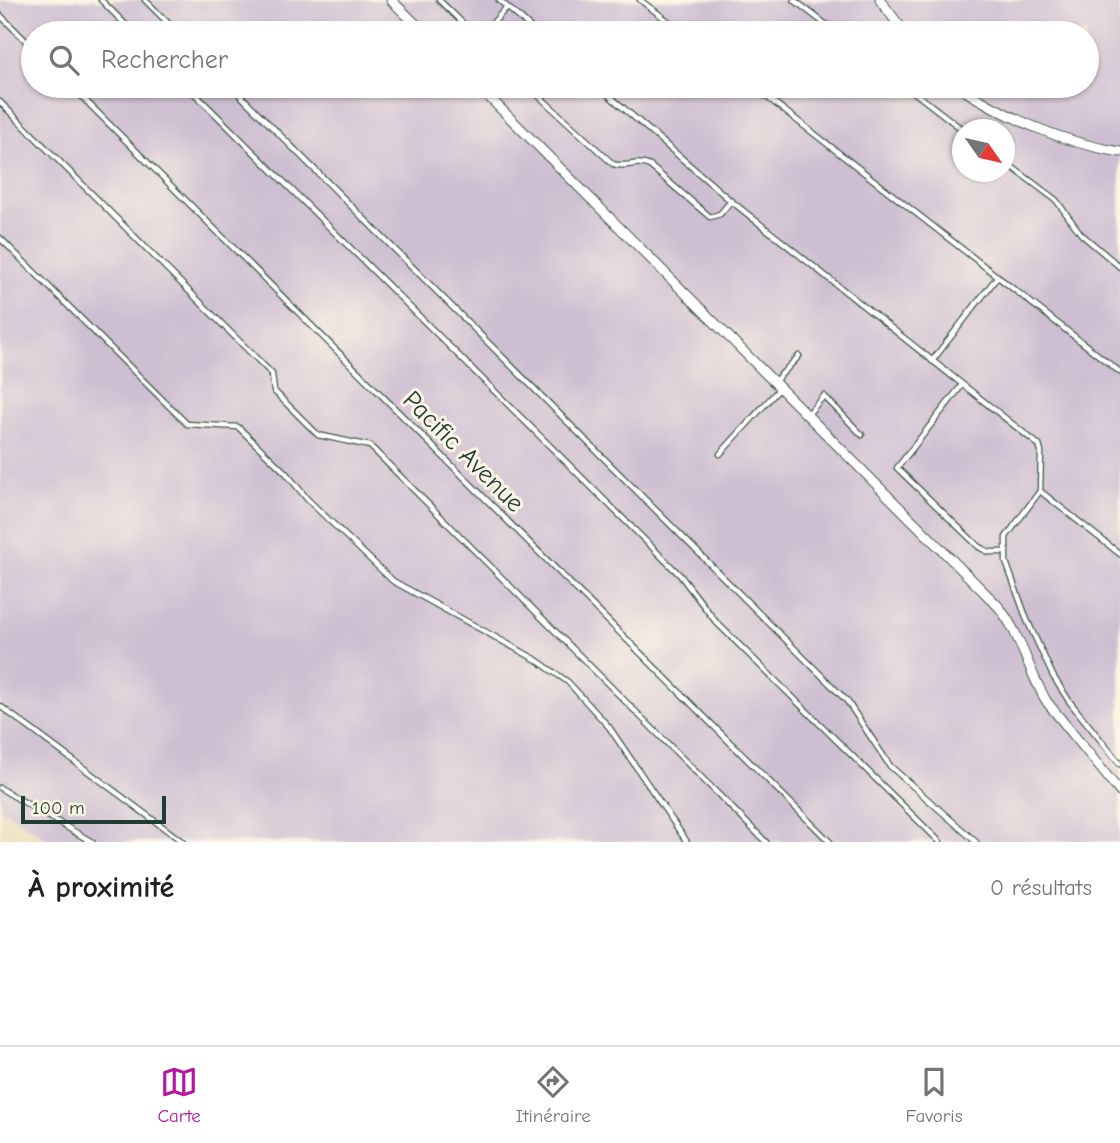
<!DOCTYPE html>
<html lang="fr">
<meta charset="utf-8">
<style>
body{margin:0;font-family:"Comic Neue",sans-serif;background:#f6f6f6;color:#202124}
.compass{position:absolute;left:952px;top:119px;width:63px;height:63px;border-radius:50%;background:#fff;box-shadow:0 2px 5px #0004;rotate:124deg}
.scale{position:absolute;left:21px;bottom:18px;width:145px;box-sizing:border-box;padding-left:7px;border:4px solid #1f3d34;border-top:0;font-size:19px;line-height:24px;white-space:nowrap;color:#1f3d34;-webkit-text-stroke:5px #fcf5e5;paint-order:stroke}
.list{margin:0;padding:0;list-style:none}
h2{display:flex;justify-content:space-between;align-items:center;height:91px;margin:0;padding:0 28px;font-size:30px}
h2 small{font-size:23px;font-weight:400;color:#757577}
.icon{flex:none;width:38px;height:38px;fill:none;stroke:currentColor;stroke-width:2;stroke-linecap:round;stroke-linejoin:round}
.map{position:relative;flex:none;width:1120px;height:842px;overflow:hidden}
.search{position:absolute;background:#fff;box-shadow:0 2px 5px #0004;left:21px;right:21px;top:21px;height:77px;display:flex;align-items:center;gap:18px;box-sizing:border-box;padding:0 24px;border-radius:38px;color:#757577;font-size:26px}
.sheet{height:203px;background:#fff}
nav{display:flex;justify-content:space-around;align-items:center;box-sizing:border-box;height:98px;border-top:2px solid #e0e0e0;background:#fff;font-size:19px;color:#757577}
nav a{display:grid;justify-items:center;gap:4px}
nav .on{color:#b5179e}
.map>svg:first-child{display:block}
</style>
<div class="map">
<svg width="1120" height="842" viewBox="0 0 1120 842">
<rect width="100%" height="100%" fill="#fcf5e5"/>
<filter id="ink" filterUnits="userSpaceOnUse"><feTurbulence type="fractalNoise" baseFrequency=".0143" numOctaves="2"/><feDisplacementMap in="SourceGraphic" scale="14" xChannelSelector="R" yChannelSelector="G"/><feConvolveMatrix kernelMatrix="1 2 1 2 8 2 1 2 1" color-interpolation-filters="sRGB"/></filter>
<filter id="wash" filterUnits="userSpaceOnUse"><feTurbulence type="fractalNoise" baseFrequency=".00686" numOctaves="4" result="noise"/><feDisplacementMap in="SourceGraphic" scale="28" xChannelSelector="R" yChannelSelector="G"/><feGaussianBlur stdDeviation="1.57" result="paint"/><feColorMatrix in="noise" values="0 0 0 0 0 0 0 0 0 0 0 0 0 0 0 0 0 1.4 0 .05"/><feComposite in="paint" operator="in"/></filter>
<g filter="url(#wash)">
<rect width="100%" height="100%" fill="#eadfbc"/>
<!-- industrial -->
<path fill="#cdbed2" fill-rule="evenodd" d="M0 0H1120V842H51L0 808ZM33 33H1087V86H33ZM962 130H1004V172H962Z"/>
</g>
<g filter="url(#ink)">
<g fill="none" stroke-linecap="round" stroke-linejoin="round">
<defs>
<g id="service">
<polyline points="101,0 134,33"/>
<polyline points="145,0 178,33"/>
<polyline points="439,0 473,33"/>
<polyline points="499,0 537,33"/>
<polyline points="640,0 684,33"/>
<polyline points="794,0 837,33"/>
<polyline points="0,15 33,48"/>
<polyline points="484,33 507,7"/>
<polyline points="71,86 830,842"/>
<polyline points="187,86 680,575 716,622 940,842"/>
<polyline points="231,86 847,701 890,766 976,842"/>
<path d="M528 86 613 164C626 169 636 159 650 166L710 217 720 214 731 201"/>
<polyline points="598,86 731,201 1039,445 1041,452 1040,491 1006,537 1006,562 1027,620 1053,676 1069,701 1120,764"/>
<polyline points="753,86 1120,372"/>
<polyline points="906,86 963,130"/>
<polyline points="0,102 272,374 274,391 318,435 370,446 766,842"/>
<polyline points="1004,161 1056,200 1081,234 1120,267"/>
<polyline points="0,238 187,424 238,427 286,473 308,500 393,581 535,659 568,682 609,727 687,842"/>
<polyline points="932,361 998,276"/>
<polyline points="775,381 799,356"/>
<polyline points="962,385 897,468 979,547 989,552 1005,552"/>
<polyline points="808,414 824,396 862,435"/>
<polyline points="720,454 780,388"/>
<polyline points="1040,491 1120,554"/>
<polyline points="0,706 183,842"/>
<polyline points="0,788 92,842"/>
</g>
<g id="minor">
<polyline points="391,0 425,33"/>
<polyline points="880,0 905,33"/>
<path d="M478 86 998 606C1021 634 1028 671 1047 702L1120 792"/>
<path d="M957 86C1008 118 1060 142 1120 152"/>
</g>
</defs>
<!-- service casing -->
<use href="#service" stroke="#3d5548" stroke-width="7"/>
<!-- minor casing -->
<use href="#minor" stroke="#3d5548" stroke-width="11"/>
<!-- service -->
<use href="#service" stroke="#fff" stroke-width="4.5"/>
<!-- minor -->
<use href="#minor" stroke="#fff" stroke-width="9"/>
</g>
</g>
<g text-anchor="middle" stroke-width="6" stroke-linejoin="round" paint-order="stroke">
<!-- street labels -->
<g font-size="26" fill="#1f3d34" stroke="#fcf5e5">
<text transform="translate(464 451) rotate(45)" y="9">Pacific Avenue</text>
</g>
</g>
</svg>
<svg class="compass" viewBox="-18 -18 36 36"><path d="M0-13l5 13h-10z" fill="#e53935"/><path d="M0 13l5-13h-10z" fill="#757577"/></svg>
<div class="scale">100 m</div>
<div class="search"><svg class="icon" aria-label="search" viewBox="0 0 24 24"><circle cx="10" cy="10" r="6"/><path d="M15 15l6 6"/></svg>Rechercher</div>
</div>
<section class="sheet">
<h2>À proximité<small>0 résultats</small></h2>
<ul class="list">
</ul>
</section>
<nav>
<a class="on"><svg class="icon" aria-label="map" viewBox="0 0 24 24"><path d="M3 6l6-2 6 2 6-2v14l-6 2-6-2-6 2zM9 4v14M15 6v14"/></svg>Carte</a>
<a><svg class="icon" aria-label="directions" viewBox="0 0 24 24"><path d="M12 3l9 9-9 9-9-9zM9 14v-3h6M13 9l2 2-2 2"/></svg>Itinéraire</a>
<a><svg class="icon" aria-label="saved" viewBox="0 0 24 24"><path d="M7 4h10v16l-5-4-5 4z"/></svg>Favoris</a>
</nav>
